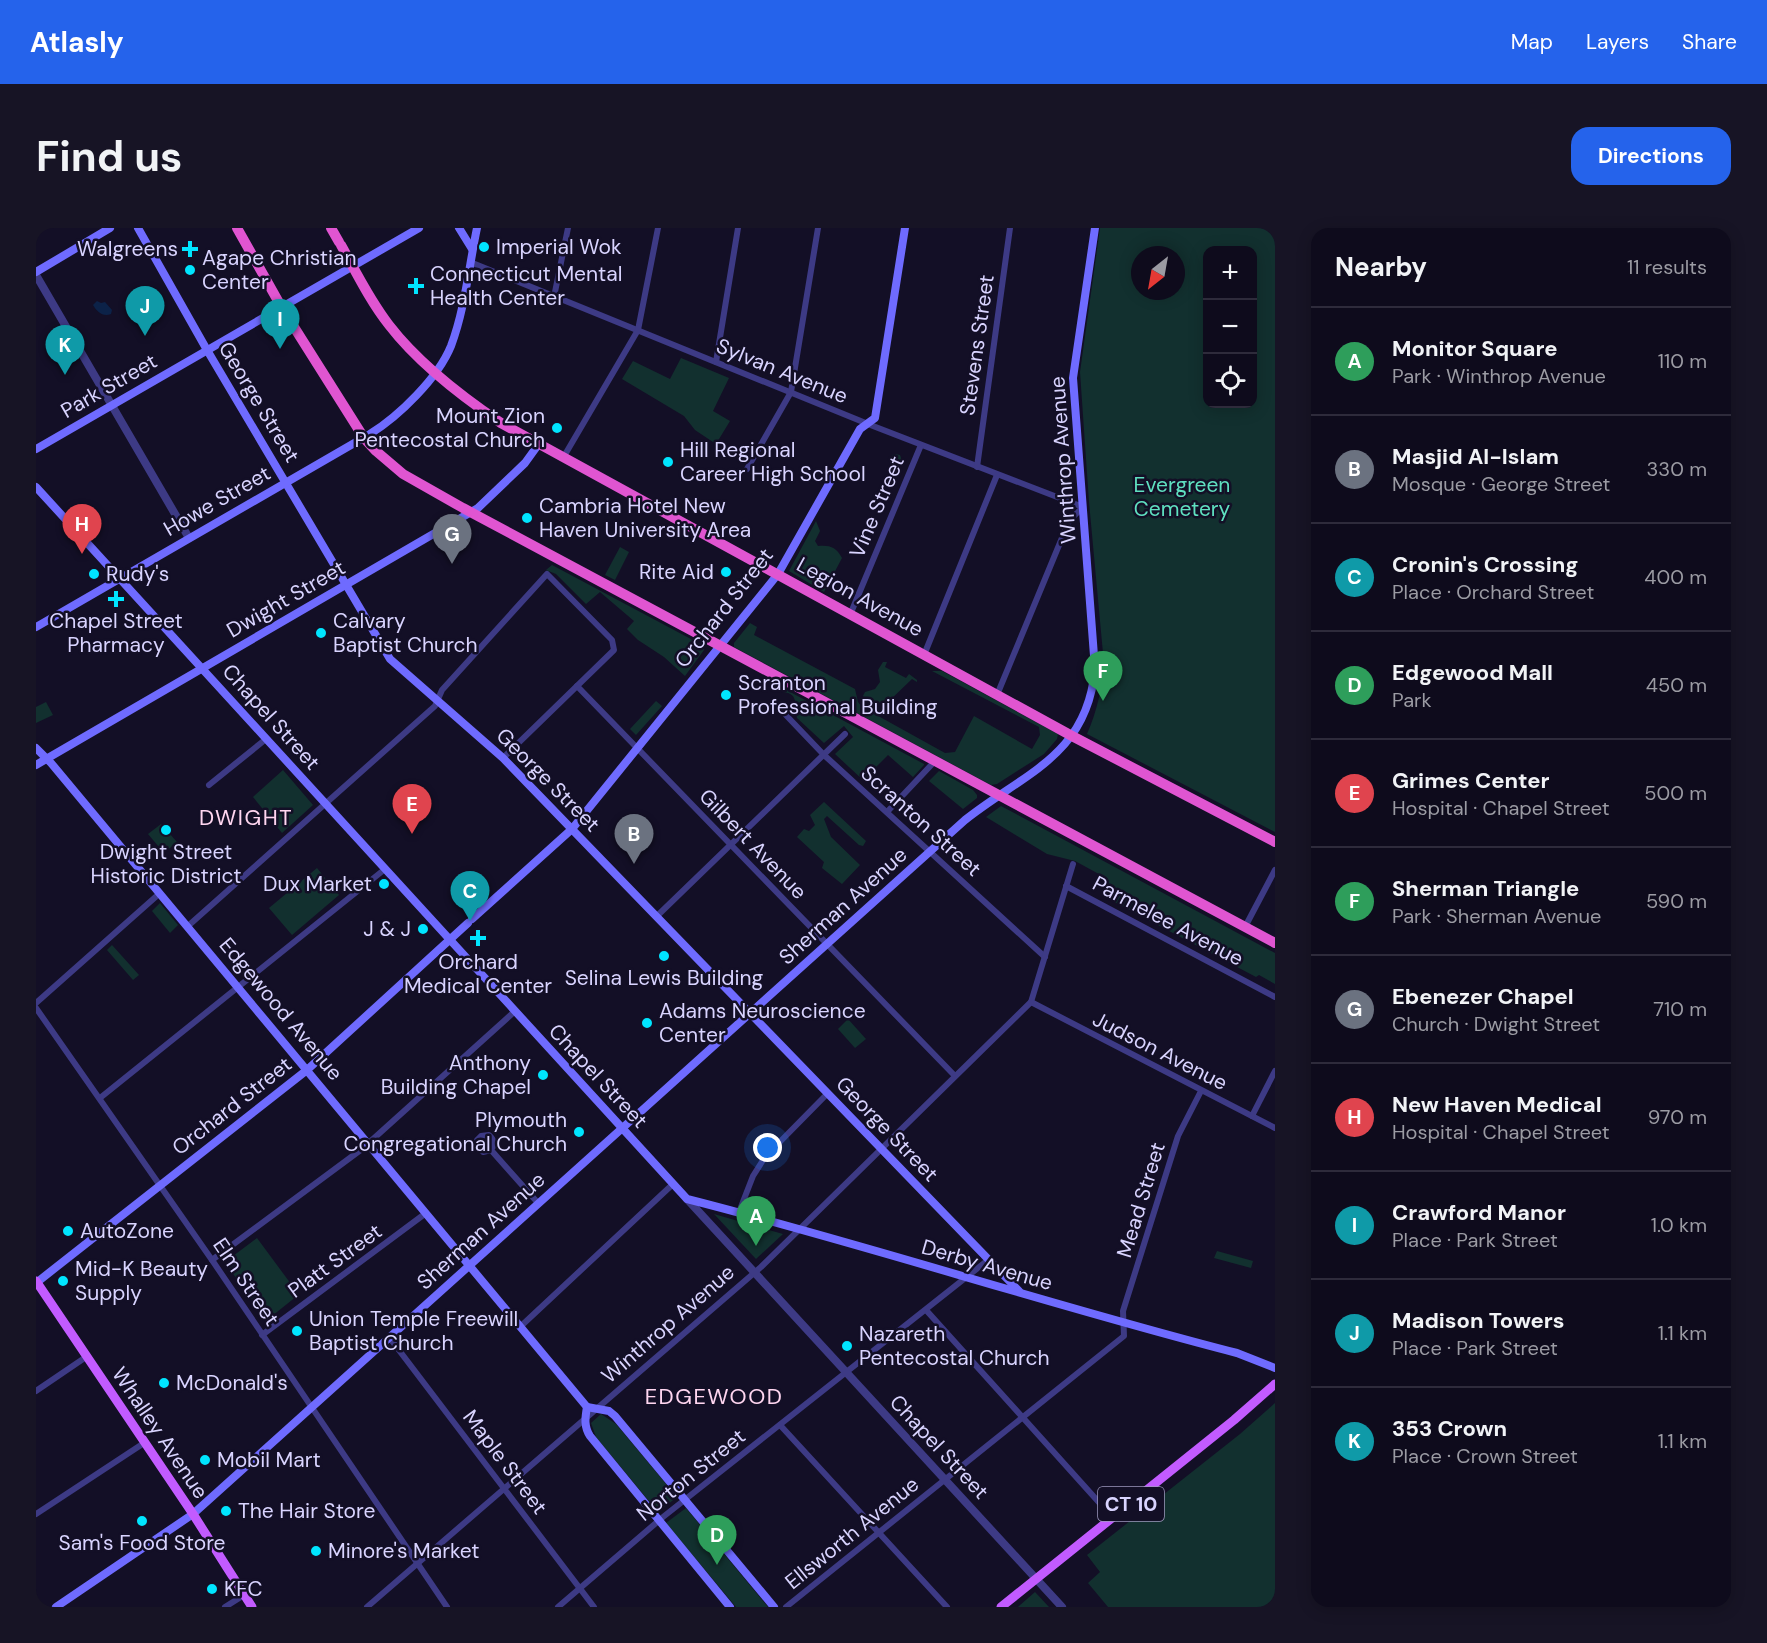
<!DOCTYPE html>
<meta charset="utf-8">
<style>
body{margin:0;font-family:"DM Sans",sans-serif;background:#171425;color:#f1f3f6}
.controls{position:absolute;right:18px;top:18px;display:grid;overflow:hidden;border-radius:12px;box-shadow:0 3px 15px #0003}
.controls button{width:54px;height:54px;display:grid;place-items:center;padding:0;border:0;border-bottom:2px solid #2e2b3b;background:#0e0b1c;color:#f1f3f6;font:30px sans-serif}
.compass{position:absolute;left:1095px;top:18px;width:54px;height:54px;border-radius:50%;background:#0e0b1c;box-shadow:0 3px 15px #0003;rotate:211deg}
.you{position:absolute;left:732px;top:920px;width:21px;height:21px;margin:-15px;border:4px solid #fff;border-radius:50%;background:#1a73e8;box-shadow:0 0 0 9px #1a73e833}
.badge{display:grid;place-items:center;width:39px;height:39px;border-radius:50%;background:#2563eb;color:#fff;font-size:20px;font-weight:700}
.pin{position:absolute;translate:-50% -50px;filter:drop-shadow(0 2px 3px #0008)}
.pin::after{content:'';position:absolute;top:32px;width:21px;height:18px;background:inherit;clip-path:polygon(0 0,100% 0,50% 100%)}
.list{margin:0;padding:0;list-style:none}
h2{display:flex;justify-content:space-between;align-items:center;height:78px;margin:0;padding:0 24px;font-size:26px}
h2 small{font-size:20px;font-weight:400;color:#9b9ba3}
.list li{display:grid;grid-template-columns:39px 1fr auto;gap:18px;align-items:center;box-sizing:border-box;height:108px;padding:0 24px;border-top:2px solid #2e2b3b}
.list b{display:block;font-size:22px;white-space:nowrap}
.list p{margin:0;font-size:20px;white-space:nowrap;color:#9b9ba3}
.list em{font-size:20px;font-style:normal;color:#9b9ba3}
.icon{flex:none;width:33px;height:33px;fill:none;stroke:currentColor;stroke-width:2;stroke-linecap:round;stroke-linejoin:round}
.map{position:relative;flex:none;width:1239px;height:1379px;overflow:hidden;border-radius:18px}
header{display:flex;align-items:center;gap:36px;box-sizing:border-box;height:84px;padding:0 30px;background:#2563eb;color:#fff}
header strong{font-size:28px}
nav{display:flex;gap:33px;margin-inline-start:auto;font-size:21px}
.intro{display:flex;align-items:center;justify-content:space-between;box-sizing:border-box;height:144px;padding:0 36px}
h1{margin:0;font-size:42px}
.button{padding:15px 27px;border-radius:18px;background:#2563eb;color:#fff;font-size:21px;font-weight:700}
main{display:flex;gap:36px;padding:0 36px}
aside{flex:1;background:#0e0b1c;border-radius:18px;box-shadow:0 3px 15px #0003}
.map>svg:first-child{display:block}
</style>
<header>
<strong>Atlasly</strong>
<nav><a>Map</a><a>Layers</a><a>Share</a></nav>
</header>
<div class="intro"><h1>Find us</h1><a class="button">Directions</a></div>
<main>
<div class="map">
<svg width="1239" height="1379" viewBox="0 0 1239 1379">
<rect width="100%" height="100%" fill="#130f26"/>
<!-- green -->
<g fill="#12302f" fill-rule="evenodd">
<path d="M1064 0H1239V604L1051 506C1061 483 1066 461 1068 436L1053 274 1044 144ZM1216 22V176H1172V22ZM1104 27H1140V63H1104Z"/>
<polygon points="645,130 693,150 677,183 694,193 680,216 659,202 648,188 586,151 597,133 634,151"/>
<polygon points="859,226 864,227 866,233 863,242 857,245 853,242 856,234 856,227"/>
<path d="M780 293 784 303 779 313 782 318C794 317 800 319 806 330L788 364 753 343Z"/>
<polygon points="584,319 593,324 579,352 569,347"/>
<polygon points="516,337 668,418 668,422 649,448 628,429 602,412 591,401 598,393 564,364 550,376 520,346 510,342"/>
<polygon points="714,395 721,399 718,407 819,461 822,474 826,479 909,525 919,524 938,488 996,521 1004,507 1003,499 896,443 906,443 1022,506 1021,511 1008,526 961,556 955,557 698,419 698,415"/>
<polygon points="847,434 851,434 849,439 870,450 873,446 881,452 881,454 876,451 852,474 855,479 849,483 850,478 841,473 837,477 829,472 827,468 829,464 839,461 844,454 842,442"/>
<path d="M730 451 888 536V537L877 549 852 527 827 552 799 526 817 509 808 498 788 515 761 490C757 474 765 463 740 464Z"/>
<polygon points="620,473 626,478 600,507 594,501"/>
<polygon points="10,474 17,487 0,495 0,479"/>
<polygon points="247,542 277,577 246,605 217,569"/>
<polygon points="903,543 937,562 941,567 941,570 927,581 893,553"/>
<polygon points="788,574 830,613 827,618 823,617 791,588 788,591 795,609 824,637 806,656 786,640 788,634 761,609 768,601 773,603 779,597 774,587"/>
<polygon points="965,578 1239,725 1239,756 1223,747 1220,749 1067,668 1072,651 1039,633 1011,626 950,589"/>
<polygon points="125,596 141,614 128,625 112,606"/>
<polygon points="281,640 303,667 256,707 233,680"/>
<polygon points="124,675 142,697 134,705 116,683"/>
<polygon points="76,717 103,747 97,752 71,722"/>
<polygon points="812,791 830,811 819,820 802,801"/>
<polygon points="678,986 747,1006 720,1031"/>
<polygon points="221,1010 255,1056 254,1058 261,1068 231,1092 192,1039 196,1035 193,1031"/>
<polygon points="1181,1023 1217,1033 1215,1040 1178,1030"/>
<polygon points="1239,1175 1239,1379 1072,1379 1052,1355 1064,1344 1051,1327 1204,1206"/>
<polygon points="565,1186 580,1196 641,1269 622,1284 560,1209 555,1195"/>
<polygon points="650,1280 732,1379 700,1379 630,1295"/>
<polygon points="999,1364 1013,1379 982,1379 983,1378"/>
</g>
<!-- water -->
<path fill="#0c2248" d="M61 73 65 75 69 74 76 82 75 86C67 89 61 84 57 77Z"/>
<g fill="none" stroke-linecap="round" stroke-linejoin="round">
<!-- minor -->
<g stroke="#3d3a85" stroke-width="6">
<polyline points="434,34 837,198 1047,279 1033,293 961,467"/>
<polyline points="518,69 532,0"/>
<polyline points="680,134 702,0"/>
<polyline points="527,230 602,102 622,0"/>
<polyline points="941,239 974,0"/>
<polyline points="711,241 755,164 782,0"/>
<polyline points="814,387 885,217"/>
<polyline points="888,427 961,247"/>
<polyline points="541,458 919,848"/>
<polyline points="746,477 746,483 788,527 1009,729"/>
<polyline points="173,557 230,511"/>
<polyline points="851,584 899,533"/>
<polyline points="1030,658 1239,769"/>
<polyline points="621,688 809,506"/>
<polyline points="152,698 399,478 406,462 511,346 576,412 578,422 467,530"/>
<polyline points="1209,699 1239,642"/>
<polyline points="995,774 1239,900"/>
<polyline points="0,775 124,665"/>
<polyline points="0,780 176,1032 411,1379"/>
<polyline points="64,870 349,641"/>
<polyline points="1216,888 1239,843"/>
<path d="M455 922C459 917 458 911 453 907L445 908 441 912 442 920 447 924 455 922 502 975"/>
<polyline points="703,984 717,948 729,929 792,865"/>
<polyline points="176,1032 326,921 478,784"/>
<polyline points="890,1082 1077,1290"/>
<polyline points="484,1099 637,956"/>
<polyline points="226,1107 390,985"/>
<polyline points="353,1109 558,1379"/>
<polyline points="0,1163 50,1129"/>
<polyline points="744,1197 911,1379"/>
<polyline points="0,1286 108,1215"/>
<polyline points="189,1379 208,1367"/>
<polyline points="331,1379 725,1039 995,774 1037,636"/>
<polyline points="522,1379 627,1289 952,1032"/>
<polyline points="750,1379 1088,1108 1087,1083 1142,908 1165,863"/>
</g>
<!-- tertiary -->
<g stroke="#3d3a85" stroke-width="8">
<polyline points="0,47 153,310"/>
<polyline points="651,971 1026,1379"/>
</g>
<!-- secondary -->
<g stroke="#6f6bff" stroke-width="8">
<polyline points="102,0 171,122 354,431 467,530 983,1063"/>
<polyline points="423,0 436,21"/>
<polyline points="0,44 74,0"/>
<polyline points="0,221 383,0"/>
<path d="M0 259 651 971C836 1018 1017 1078 1201 1125L1239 1140"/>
<path d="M0 399 334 206C363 188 402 150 415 118 429 81 433 38 441 0"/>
<polyline points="0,520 15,535 551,1179 573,1183 579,1188 738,1379"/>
<polyline points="0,537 442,280 489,235 502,217"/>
<polyline points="436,691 536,601 742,346 824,201 839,190 869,0"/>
<polyline points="0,1055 271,842 432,695"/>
<path d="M551 1179C549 1190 548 1199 554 1208L694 1379"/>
<path d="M20 1379 157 1286 929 592C988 545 1051 528 1059 441L1037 150 1059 0"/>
</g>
<!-- primary -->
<g stroke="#c25bff" stroke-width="9">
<polyline points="0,1053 157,1286 216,1379"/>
<polyline points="965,1379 1198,1192 1239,1156"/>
</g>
<!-- trunk -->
<g stroke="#e055d1" stroke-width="10">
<polyline points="201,0 246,80 328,210 340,223 367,246 427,280 1239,715"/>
<polyline points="295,0 303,14"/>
<path d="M305 17C320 44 334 73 353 97 383 136 425 168 465 195L1036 508 1239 614"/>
</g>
</g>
<!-- markers -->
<g fill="#00e5ff" stroke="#130f26" stroke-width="2">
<circle cx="448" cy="19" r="6"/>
<path d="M151 12h6v6h6v6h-6v6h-6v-6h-6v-6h6z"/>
<circle cx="154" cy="42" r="6"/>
<path d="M377 49h6v6h6v6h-6v6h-6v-6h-6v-6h6z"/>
<circle cx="521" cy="200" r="6"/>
<circle cx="632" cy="234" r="6"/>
<circle cx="491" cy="290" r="6"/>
<circle cx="690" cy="344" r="6"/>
<circle cx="58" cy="346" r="6"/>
<path d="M77 362h6v6h6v6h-6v6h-6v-6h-6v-6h6z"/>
<circle cx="285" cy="405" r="6"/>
<circle cx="690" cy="467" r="6"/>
<circle cx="130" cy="602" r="6"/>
<circle cx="348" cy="656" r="6"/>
<circle cx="387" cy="701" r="6"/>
<path d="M439 701h6v6h6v6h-6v6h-6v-6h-6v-6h6z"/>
<circle cx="628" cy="728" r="6"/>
<circle cx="611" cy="795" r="6"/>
<circle cx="507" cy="847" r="6"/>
<circle cx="543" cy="904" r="6"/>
<circle cx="32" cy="1003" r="6"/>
<circle cx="27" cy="1053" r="6"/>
<circle cx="261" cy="1103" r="6"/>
<circle cx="811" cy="1118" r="6"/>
<circle cx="128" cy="1155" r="6"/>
<circle cx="169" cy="1232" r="6"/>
<circle cx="190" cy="1283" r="6"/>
<circle cx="106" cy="1293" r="6"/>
<circle cx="280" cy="1323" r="6"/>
<circle cx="176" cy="1361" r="6"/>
</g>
<g text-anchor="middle" stroke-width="5" stroke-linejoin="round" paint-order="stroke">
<!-- shield labels -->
<rect fill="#130f26" stroke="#9e99be" stroke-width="1.5" x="1062" y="1259" width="66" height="34" rx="4.5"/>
<g font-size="20" font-weight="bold" fill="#d9d4ff">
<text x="1095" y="1283">CT 10</text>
</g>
<!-- poi labels -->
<g font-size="21" fill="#d9d4ff" stroke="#130f26" text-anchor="start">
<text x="460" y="26">Imperial Wok</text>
<text x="142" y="28" text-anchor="end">Walgreens</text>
<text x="166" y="37">Agape Christian<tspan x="166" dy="24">Center</tspan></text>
<text x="394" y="53">Connecticut Mental<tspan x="394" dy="24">Health Center</tspan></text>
<text x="509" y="195" text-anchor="end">Mount Zion<tspan x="509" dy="24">Pentecostal Church</tspan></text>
<text x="644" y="229">Hill Regional<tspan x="644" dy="24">Career High School</tspan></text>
<text x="503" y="285">Cambria Hotel New<tspan x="503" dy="24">Haven University Area</tspan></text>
<text x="678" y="351" text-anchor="end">Rite Aid</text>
<text x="70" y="353">Rudy's</text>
<text x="80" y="400" text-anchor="middle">Chapel Street<tspan x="80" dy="24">Pharmacy</tspan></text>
<text x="297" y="400">Calvary<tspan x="297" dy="24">Baptist Church</tspan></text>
<text x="702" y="462">Scranton<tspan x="702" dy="24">Professional Building</tspan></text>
<text x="130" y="631" text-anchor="middle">Dwight Street<tspan x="130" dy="24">Historic District</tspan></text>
<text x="336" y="663" text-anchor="end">Dux Market</text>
<text x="375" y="708" text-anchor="end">J &amp; J</text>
<text x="442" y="741" text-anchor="middle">Orchard<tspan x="442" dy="24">Medical Center</tspan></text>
<text x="628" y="757" text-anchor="middle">Selina Lewis Building</text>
<text x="623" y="790">Adams Neuroscience<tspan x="623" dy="24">Center</tspan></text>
<text x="495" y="842" text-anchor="end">Anthony<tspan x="495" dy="24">Building Chapel</tspan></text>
<text x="531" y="899" text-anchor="end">Plymouth<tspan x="531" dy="24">Congregational Church</tspan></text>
<text x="44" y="1010">AutoZone</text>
<text x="39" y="1048">Mid-K Beauty<tspan x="39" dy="24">Supply</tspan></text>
<text x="273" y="1098">Union Temple Freewill<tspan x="273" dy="24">Baptist Church</tspan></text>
<text x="823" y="1113">Nazareth<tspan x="823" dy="24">Pentecostal Church</tspan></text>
<text x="140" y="1162">McDonald's</text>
<text x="181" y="1239">Mobil Mart</text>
<text x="202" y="1290">The Hair Store</text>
<text x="106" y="1322" text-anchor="middle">Sam's Food Store</text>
<text x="292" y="1330">Minore's Market</text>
<text x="188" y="1368">KFC</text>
</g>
<!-- street labels -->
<g font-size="21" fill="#d9d4ff" stroke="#130f26">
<text transform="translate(941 117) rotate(-82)" y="7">Stevens Street</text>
<text transform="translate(746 143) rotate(22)" y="7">Sylvan Avenue</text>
<text transform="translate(73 158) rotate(-30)" y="7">Park Street</text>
<text transform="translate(223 174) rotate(59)" y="7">George Street</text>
<text transform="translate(1027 232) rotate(-94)" y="7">Winthrop Avenue</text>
<text transform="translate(181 273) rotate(-30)" y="7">Howe Street</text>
<text transform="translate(841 279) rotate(-67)" y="7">Vine Street</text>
<text transform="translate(824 369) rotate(29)" y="7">Legion Avenue</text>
<text transform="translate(250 371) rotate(-30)" y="7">Dwight Street</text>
<text transform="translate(688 380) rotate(-52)" y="7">Orchard Street</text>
<text transform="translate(235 489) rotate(48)" y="7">Chapel Street</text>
<text transform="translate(512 552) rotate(45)" y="7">George Street</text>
<text transform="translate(885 593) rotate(42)" y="7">Scranton Street</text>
<text transform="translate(717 616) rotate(46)" y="7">Gilbert Avenue</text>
<text transform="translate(807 678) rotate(-42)" y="7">Sherman Avenue</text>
<text transform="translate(1132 693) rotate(28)" y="7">Parmelee Avenue</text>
<text transform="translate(245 781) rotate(50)" y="7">Edgewood Avenue</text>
<text transform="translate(1124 823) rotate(27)" y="7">Judson Avenue</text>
<text transform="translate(562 848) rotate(47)" y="7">Chapel Street</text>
<text transform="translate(196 878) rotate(-38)" y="7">Orchard Street</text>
<text transform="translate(851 901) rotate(46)" y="7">George Street</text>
<text transform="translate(1105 972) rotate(-73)" y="7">Mead Street</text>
<text transform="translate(445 1003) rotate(-42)" y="7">Sherman Avenue</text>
<text transform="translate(299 1033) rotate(-36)" y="7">Platt Street</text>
<text transform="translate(951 1037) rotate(16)" y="7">Derby Avenue</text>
<text transform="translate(210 1054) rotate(56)" y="7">Elm Street</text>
<text transform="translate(632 1096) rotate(-41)" y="7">Winthrop Avenue</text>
<text transform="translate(124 1205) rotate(56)" y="7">Whalley Avenue</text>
<text transform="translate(903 1219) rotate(47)" y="7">Chapel Street</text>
<text transform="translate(469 1234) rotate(53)" y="7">Maple Street</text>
<text transform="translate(655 1247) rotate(-39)" y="7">Norton Street</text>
<text transform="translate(816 1305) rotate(-39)" y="7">Ellsworth Avenue</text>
</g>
<!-- park labels -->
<g font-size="21" fill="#5fe0c0" stroke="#130f26">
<text x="1146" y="264">Evergreen<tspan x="1146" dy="24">Cemetery</tspan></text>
</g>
<!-- neighbourhood labels -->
<g font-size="22" letter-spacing="1.5" fill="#ffd6f0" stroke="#130f26">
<text x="210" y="597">DWIGHT</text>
<text x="678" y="1176">EDGEWOOD</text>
</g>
</g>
</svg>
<div class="controls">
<button>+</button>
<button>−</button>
<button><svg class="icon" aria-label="locate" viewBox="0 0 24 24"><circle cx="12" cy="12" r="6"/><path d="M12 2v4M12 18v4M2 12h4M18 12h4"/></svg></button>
</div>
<svg class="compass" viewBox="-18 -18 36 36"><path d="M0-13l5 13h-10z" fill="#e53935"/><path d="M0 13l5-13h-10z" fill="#9b9ba3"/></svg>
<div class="you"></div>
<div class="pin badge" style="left:720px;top:1018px;background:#2e9e5b">A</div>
<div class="pin badge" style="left:598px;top:636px;background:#6b7280">B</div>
<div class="pin badge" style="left:434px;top:693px;background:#0f9aa8">C</div>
<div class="pin badge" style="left:681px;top:1337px;background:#2e9e5b">D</div>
<div class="pin badge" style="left:376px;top:606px;background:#e0444e">E</div>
<div class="pin badge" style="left:1067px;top:473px;background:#2e9e5b">F</div>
<div class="pin badge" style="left:416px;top:336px;background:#6b7280">G</div>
<div class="pin badge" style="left:46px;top:326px;background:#e0444e">H</div>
<div class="pin badge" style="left:244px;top:121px;background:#0f9aa8">I</div>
<div class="pin badge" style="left:109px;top:108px;background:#0f9aa8">J</div>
<div class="pin badge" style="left:29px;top:147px;background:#0f9aa8">K</div>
</div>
<aside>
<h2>Nearby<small>11 results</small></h2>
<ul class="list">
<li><span class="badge" style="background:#2e9e5b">A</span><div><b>Monitor Square</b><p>Park · Winthrop Avenue</p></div><em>110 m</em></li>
<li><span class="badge" style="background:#6b7280">B</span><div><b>Masjid Al-Islam</b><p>Mosque · George Street</p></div><em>330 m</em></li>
<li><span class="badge" style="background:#0f9aa8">C</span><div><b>Cronin's Crossing</b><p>Place · Orchard Street</p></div><em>400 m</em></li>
<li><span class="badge" style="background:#2e9e5b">D</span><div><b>Edgewood Mall</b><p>Park</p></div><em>450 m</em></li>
<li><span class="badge" style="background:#e0444e">E</span><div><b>Grimes Center</b><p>Hospital · Chapel Street</p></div><em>500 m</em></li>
<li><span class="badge" style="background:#2e9e5b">F</span><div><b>Sherman Triangle</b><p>Park · Sherman Avenue</p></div><em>590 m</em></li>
<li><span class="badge" style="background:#6b7280">G</span><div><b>Ebenezer Chapel</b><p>Church · Dwight Street</p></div><em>710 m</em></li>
<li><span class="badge" style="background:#e0444e">H</span><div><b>New Haven Medical</b><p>Hospital · Chapel Street</p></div><em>970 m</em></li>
<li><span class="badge" style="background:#0f9aa8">I</span><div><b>Crawford Manor</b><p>Place · Park Street</p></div><em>1.0 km</em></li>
<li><span class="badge" style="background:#0f9aa8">J</span><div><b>Madison Towers</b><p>Place · Park Street</p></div><em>1.1 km</em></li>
<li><span class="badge" style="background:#0f9aa8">K</span><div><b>353 Crown</b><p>Place · Crown Street</p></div><em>1.1 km</em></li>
</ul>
</aside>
</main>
